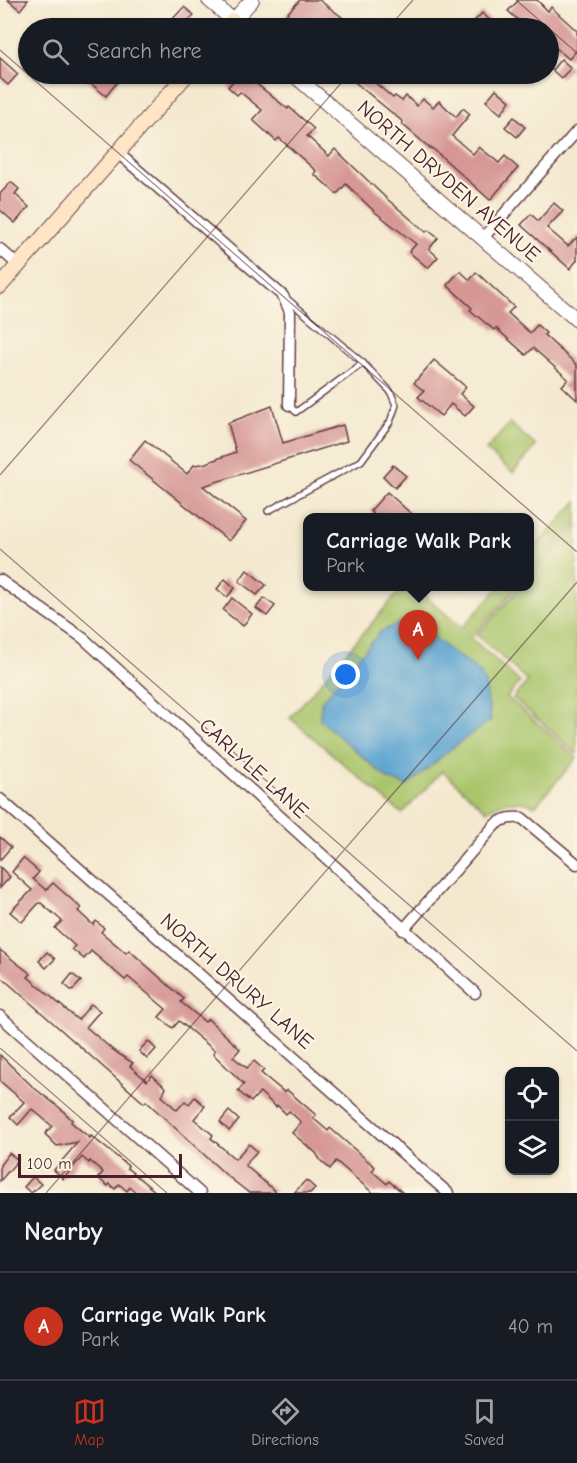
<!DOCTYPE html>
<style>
body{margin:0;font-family:"Comic Neue",sans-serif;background:#242831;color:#f1f3f6}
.controls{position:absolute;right:18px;bottom:18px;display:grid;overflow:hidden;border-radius:12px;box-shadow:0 2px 4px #0004}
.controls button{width:54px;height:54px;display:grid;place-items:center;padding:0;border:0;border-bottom:2px solid #363941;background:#171b24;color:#f1f3f6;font:30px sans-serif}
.scale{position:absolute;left:18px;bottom:15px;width:164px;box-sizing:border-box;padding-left:6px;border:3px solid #4a1f2b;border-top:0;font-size:16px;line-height:21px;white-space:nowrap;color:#4a1f2b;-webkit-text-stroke:4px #fcf5e5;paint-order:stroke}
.you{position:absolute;left:346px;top:675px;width:21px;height:21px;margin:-15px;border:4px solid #fff;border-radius:50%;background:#1a73e8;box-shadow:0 0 0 9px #1a73e833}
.badge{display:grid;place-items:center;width:39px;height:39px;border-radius:50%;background:#c8321e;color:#fff;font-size:20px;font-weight:700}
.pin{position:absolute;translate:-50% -50px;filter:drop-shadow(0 2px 3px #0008)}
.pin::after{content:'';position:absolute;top:32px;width:21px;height:18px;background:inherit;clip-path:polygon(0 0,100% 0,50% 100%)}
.popup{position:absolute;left:303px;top:513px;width:231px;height:78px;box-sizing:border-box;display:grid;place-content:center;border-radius:12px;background:#171b24;filter:drop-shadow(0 2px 4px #0005);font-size:20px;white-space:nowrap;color:#9ea1a6}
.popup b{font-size:22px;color:#f1f3f6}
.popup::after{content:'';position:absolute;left:50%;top:100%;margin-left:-12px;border:12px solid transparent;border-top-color:#171b24}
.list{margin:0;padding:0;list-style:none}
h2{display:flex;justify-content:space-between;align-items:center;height:78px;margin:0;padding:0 24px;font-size:26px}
h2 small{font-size:20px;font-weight:400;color:#9ea1a6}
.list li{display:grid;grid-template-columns:39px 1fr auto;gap:18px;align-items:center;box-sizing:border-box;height:108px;padding:0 24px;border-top:2px solid #363941}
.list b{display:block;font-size:22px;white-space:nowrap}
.list p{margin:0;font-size:20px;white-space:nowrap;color:#9ea1a6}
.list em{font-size:20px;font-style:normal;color:#9ea1a6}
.icon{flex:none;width:33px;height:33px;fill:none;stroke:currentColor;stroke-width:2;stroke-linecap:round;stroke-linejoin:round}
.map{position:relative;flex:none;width:577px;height:1193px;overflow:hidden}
.search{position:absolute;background:#171b24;box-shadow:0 2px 4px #0004;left:18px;right:18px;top:18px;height:66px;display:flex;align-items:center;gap:15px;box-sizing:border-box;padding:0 21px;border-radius:33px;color:#9ea1a6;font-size:22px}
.sheet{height:186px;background:#171b24}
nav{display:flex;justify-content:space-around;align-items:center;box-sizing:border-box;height:84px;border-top:2px solid #363941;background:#171b24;font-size:16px;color:#9ea1a6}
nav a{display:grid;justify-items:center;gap:3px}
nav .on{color:#c8321e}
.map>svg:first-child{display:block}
</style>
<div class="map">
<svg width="577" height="1193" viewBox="0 0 577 1193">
<rect width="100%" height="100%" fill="#fcf5e5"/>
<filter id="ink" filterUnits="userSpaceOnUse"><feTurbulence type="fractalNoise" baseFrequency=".0167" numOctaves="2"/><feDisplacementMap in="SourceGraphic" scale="12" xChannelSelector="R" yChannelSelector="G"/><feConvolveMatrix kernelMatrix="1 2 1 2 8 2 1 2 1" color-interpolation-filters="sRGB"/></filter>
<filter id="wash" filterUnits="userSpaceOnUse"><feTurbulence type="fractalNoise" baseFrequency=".008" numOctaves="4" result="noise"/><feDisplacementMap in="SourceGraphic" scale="24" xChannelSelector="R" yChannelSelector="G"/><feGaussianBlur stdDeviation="1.35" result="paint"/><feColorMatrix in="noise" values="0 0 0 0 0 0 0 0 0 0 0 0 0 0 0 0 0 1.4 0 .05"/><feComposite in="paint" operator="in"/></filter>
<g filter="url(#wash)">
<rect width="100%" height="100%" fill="#f4e9cf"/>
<!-- green -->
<g fill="#a9c56b" stroke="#7a724b" stroke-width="1.5">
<polygon points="510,423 536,446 513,473 486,450"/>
<polygon points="577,501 577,521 529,573 529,554"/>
<polygon points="577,525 577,754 513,698 528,681 477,635 521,587 529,586 529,577"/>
<path d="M403 587H415L462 628 499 587H517L471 638 520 682 507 697 577 758 535 806C519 799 501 801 487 811L442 771 402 814 290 718Z"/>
</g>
<!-- water -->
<polygon fill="#59a2d0" stroke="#52607e" stroke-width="1.5" points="408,619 422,626 449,650 479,671 485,683 491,720 452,748 407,786 388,779 320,720 321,702 380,632"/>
<g id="blocks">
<!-- building -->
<g fill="#d69795">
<polygon points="8,0 28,0 20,10"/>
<polygon points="300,0 319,0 342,17 332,28 293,28 282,19"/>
<polygon points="519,0 537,0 548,11 551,7 577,31 577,50 569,59 549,42 549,28 527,28 508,11"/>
<polygon points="184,7 194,15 187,22 193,28 164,28"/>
<polygon points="482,13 492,22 486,28 468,28"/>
<polygon points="0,58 18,74 8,85 0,78"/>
<polygon points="561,59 571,68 561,78 552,70"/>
<polygon points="79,74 102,74 108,78 112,74 124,74 106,96"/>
<polygon points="239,74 244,74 288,109 289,107 314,129 307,136 329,156 335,149 387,199 426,232 428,230 438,238 429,249 438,257 428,268 409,252 416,244 375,212 346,184 337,194 314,174 316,171 279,138 276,141 253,120 262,110 240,92 237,95 228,87"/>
<polygon points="345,74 365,74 393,98 395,96 402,101 406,96 417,106 423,99 433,107 439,101 456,117 463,108 470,114 452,136 473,154 479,147 499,163 505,156 518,168 490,200 432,148 431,149 402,124 403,122"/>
<polygon points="496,89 510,101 501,114 486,101"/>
<polygon points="514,117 525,127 517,137 505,127"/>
<polygon points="11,182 19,189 15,194 29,207 15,223 0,210 0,194"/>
<polygon points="554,203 563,211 547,228 568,246 577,237 577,260 570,269 521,225 531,214 538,221"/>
<polygon points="460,271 470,280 476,272 514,307 508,313 530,333 537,325 546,333 544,335 577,365 577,400 562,386 568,379 533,348 526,355 496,328 494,330 470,310 472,308 447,285"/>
<polygon points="434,360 466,387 460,394 474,406 465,416 451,404 441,416 418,397 424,391 414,383"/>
<polygon points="272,406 283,443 343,425 347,441 203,486 246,521 229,541 129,460 145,440 187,474 194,465 203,464 236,452 228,423"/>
<polygon points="393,465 406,476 395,488 383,476"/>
<polygon points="387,492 416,518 377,518 370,511"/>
<polygon points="247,570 266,585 257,595 239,581"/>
<polygon points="225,579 235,588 227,597 217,589"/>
<polygon points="232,598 252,614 243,626 223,610"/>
<polygon points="264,598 275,606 267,616 256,608"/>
<polygon points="0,837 11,847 0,860"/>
<polygon points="23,858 39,872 33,879 46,890 53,883 81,908 78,911 93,925 96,921 104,928 101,932 126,953 129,950 184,999 181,1002 205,1022 208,1019 240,1049 233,1057 247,1068 254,1061 264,1070 261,1073 284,1092 287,1090 316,1115 313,1118 328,1131 330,1128 375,1167 372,1171 387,1184 389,1181 403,1193 373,1193 336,1161 330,1169 321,1161 316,1153 292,1133 301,1122 289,1111 286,1114 277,1105 276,1107 260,1092 251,1102 238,1091 244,1084 213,1054 215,1051 179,1021 173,1028 159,1017 166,1009 128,977 125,980 91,951 84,959 72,949 75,946 55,928 62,921 41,903 39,903 22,922 10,912 32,890 12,872"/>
<polygon points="0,867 10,877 0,888"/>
<polygon points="0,950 31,974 28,977 78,1020 91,1004 100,1011 86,1027 114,1051 133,1063 130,1066 147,1081 152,1075 166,1088 162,1096 177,1110 185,1101 189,1104 195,1097 205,1106 194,1119 213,1135 211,1138 235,1159 249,1144 257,1151 245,1165 277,1193 249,1193 225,1174 146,1101 144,1103 51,1021 0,976"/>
<polygon points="47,952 55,959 46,968 39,961"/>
<polygon points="72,974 81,981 72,991 64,984"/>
<polygon points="148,1041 156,1049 147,1059 139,1051"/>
<polygon points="0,1055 33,1087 60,1108 72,1120 71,1122 90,1138 91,1136 116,1156 128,1166 127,1168 157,1193 136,1193 130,1187 127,1191 119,1184 115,1189 109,1184 108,1186 98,1178 103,1172 90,1161 89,1163 82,1157 63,1179 54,1170 78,1142 57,1146 45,1134 52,1126 32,1109 18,1125 10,1117 24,1102 0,1081"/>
<polygon points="229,1111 239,1120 229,1131 220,1122"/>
<polygon points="9,1153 18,1160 0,1181 0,1165"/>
<polygon points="33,1177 41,1184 31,1193 24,1187"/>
<polygon points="306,1180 315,1188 310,1193 294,1193"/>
</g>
</g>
</g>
<g filter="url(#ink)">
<use href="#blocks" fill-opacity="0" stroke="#643d44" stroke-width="1.5"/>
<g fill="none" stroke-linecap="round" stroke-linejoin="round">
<defs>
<g id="service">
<polyline points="286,298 363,363"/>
<polyline points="268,511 361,461 390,422 396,405 390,391 363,363 296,412 289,405"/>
</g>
<g id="minor">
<polyline points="118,153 283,296 290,312 289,405"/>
<polyline points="483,238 577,131"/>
<polyline points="0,249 18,265"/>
<polyline points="0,580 83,638 475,993"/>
<polyline points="0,799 448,1193"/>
<path d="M403 930 495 825C504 818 511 817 522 818L577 864"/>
<polyline points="0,1016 200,1193"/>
</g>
<g id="tertiary">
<polyline points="209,0 242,28"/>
<polyline points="233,21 252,0"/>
<polyline points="293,74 577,320"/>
</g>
<g id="secondary">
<polyline points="227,28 233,21"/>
<polyline points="0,286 187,74"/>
</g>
</defs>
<!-- service casing -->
<use href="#service" stroke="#643d44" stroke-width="8"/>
<!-- minor casing -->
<use href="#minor" stroke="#643d44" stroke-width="13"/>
<!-- tertiary casing -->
<use href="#tertiary" stroke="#643d44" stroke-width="16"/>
<!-- secondary casing -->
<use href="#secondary" stroke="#643d44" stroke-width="17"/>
<!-- service -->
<use href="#service" stroke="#fff" stroke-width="5"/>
<!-- minor -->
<use href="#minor" stroke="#fff" stroke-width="10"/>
<!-- tertiary -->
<use href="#tertiary" stroke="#fff" stroke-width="14"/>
<!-- secondary -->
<use href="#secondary" stroke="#fde5c5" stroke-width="15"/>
</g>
</g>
<!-- ticks -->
<path fill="none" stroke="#4a1f2b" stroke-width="1.5" stroke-opacity="0.45" d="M516 0 577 53M388 28 413 0M0 50 577 552M0 475 349 74M0 549 577 1051M0 1048 167 1193M46 1193 577 582"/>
<g text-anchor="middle" stroke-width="4.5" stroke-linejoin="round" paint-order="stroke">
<!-- street labels -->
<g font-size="21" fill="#4a1f2b" stroke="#fcf5e5">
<text transform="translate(449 181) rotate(41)" y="7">NORTH DRYDEN AVENUE</text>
<text transform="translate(254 768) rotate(42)" y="7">CARLYLE LANE</text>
<text transform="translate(237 981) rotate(41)" y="7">NORTH DRURY LANE</text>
</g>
</g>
</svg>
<div class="controls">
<button><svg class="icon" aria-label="locate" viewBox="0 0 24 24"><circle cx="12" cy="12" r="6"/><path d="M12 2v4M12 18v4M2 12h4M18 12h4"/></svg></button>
<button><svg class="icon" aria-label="layers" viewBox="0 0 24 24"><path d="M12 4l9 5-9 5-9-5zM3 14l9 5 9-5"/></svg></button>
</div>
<div class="scale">100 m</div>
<div class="you"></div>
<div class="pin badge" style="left:418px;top:660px">A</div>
<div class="popup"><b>Carriage Walk Park</b>Park</div>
<div class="search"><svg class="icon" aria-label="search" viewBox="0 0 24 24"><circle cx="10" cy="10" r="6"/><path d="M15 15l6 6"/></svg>Search here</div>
</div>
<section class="sheet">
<h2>Nearby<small></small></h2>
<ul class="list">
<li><span class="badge">A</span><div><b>Carriage Walk Park</b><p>Park</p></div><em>40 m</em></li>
</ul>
</section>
<nav>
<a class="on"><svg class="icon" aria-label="map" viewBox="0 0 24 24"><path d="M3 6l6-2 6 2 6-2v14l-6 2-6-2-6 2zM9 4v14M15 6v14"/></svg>Map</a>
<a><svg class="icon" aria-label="directions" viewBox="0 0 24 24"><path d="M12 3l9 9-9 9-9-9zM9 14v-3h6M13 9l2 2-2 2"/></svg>Directions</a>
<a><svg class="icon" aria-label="saved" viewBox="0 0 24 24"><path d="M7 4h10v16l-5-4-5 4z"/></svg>Saved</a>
</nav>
